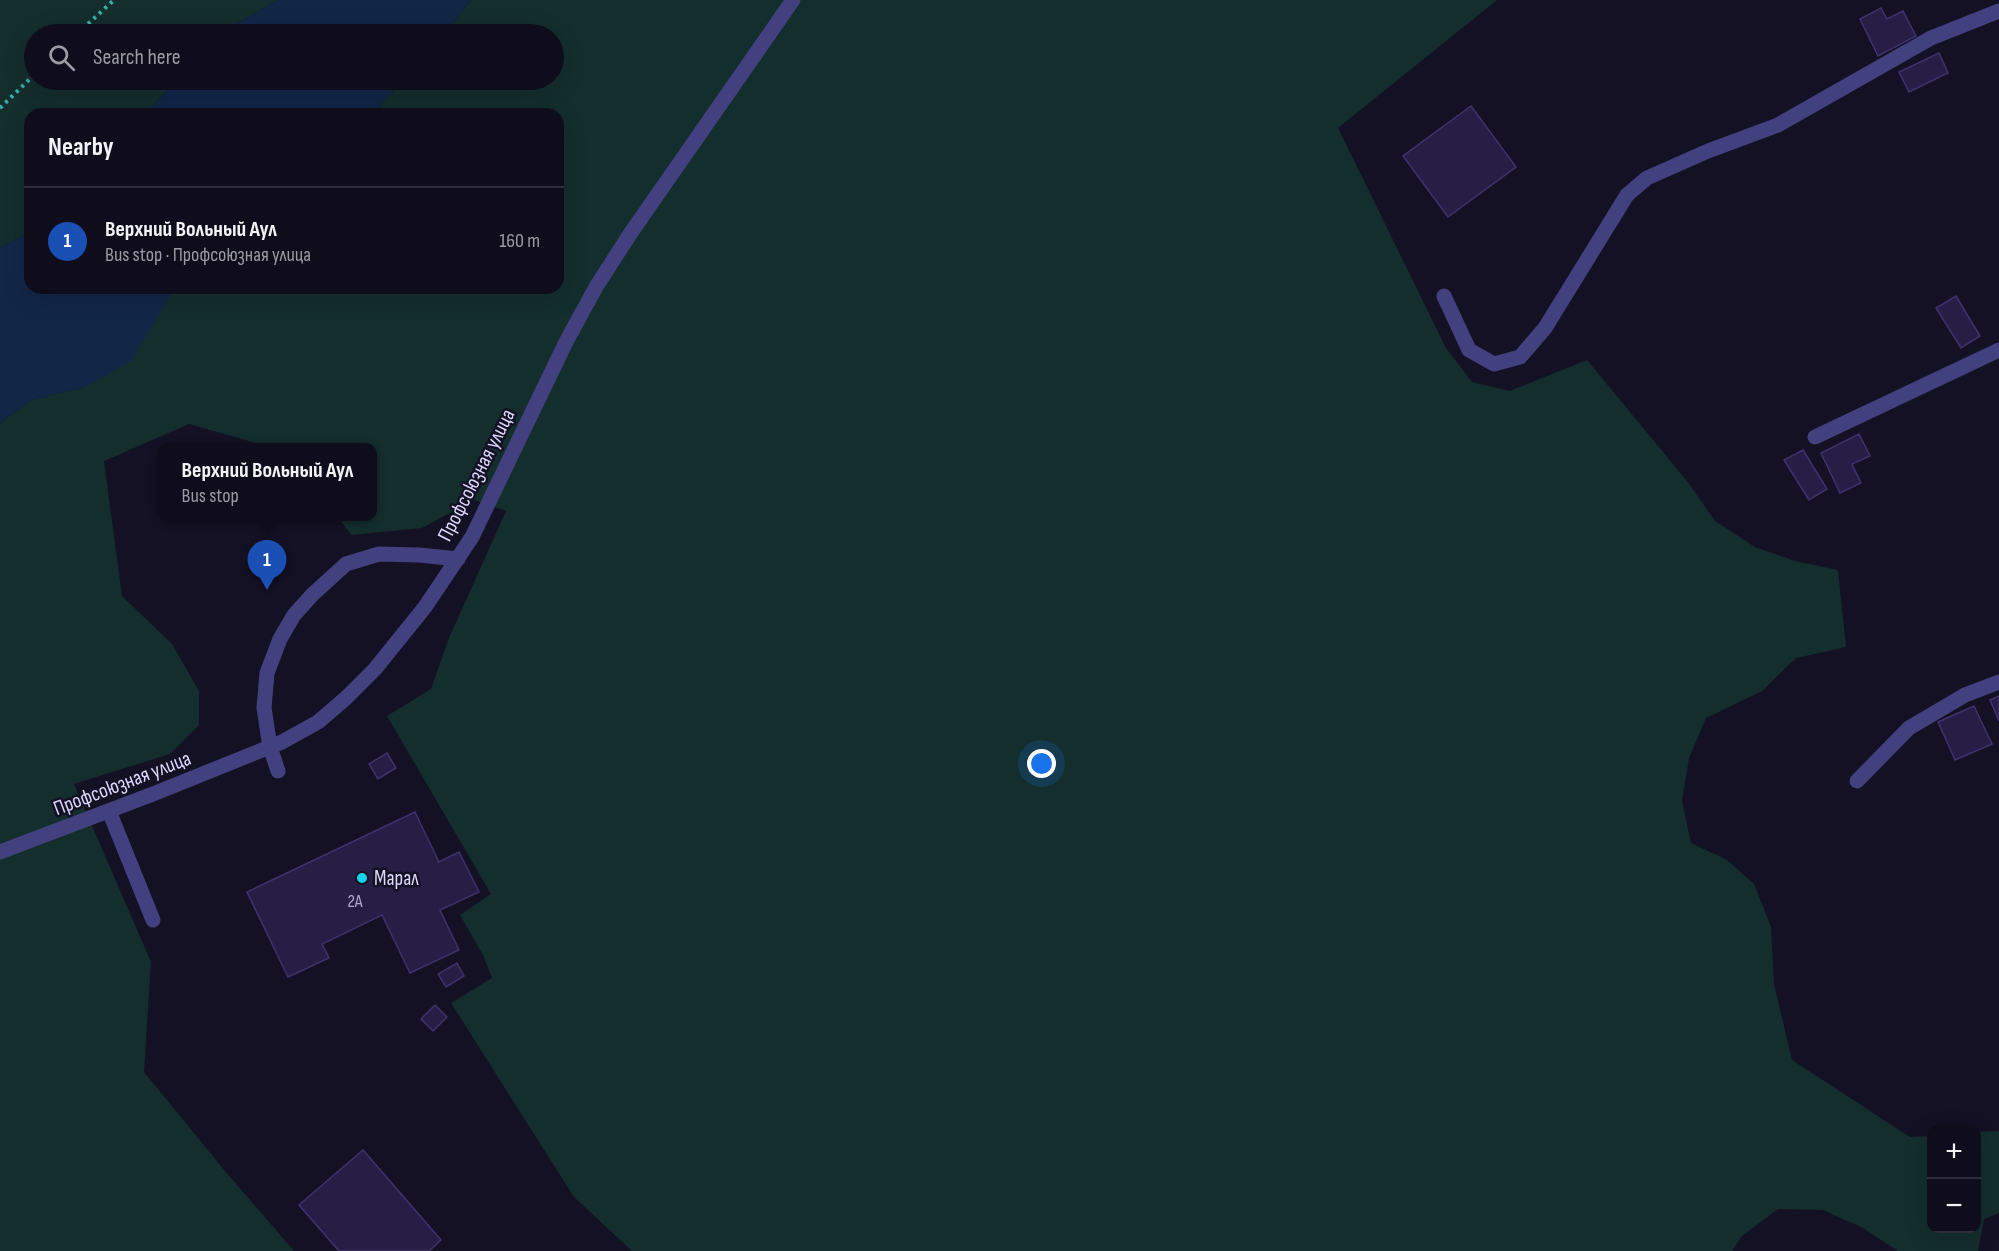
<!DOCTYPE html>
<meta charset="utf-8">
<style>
body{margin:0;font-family:"Sofia Sans Condensed",sans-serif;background:#181624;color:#f1f3f6}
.controls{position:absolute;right:18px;bottom:18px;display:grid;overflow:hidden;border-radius:12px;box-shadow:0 6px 24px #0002}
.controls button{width:54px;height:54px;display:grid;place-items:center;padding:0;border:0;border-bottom:2px solid #2f2d3a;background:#0f0d1b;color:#f1f3f6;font:30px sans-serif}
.you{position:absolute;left:1042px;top:764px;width:21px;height:21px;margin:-15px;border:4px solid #fff;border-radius:50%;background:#1a73e8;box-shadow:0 0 0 9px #1a73e833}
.badge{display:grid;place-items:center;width:39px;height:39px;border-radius:50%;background:#13d4ec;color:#fff;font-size:20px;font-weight:700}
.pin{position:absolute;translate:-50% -50px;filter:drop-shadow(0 2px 3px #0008)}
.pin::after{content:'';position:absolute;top:32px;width:21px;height:18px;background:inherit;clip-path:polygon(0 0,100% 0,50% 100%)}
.popup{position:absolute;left:158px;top:443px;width:219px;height:78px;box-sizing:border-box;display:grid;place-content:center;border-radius:12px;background:#0f0d1b;filter:drop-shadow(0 2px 4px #0005);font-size:20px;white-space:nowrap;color:#9b9ca3}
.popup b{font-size:22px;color:#f1f3f6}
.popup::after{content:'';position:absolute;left:50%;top:100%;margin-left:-12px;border:12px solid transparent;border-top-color:#0f0d1b}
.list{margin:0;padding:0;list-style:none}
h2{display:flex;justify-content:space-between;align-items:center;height:78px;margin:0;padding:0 24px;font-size:26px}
h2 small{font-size:20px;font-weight:400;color:#9b9ca3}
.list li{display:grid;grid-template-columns:39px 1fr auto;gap:18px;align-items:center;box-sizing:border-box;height:108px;padding:0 24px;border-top:2px solid #2f2d3a}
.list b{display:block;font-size:22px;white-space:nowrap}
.list p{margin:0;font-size:20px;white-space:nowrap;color:#9b9ca3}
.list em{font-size:20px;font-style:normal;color:#9b9ca3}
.icon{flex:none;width:33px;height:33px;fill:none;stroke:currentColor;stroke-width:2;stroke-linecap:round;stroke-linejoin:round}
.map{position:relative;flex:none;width:1999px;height:1251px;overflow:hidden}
.search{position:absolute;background:#0f0d1b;box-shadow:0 6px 24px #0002;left:24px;top:24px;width:540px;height:66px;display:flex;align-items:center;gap:15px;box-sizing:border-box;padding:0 21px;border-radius:33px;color:#9b9ca3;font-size:22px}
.panel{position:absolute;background:#0f0d1b;box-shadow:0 6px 24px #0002;left:24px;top:108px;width:540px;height:186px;border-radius:18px}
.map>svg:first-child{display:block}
</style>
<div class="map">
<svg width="1999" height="1251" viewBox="0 0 1999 1251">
<rect width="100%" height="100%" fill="#141124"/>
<!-- green -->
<g fill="#142e2d">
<polygon points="0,0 278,0 219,34 34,34 34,80 176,80 146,114 30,114 30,231 0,248"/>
<polygon points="471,0 1497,0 1338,128 1446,348 1472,382 1510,391 1587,360 1687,481 1715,521 1755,547 1795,561 1838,570 1846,647 1796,658 1762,691 1706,718 1689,758 1682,801 1691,843 1727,860 1754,884 1771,927 1774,984 1792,1060 1910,1137 1931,1136 1932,1228 1976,1228 1977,1132 1999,1131 1999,1213 1984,1219 1978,1251 1898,1251 1863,1228 1823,1210 1778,1209 1742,1236 1732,1251 632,1251 574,1197 451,1003 492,978 483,955 460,915 491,894 387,716 431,689 449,638 506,511 474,500 422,528 351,535 338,517 372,516 372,448 270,447 189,424 104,461 122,596 172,644 199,691 199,725 170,754 74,784 151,962 144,1072 225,1171 294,1251 0,1251 0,423 31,400 85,387 177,288 558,288 558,114 373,114 403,80 554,80 554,34 444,34"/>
</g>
<!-- water -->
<g fill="#122647">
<polygon points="278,0 471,0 444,34 219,34"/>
<polygon points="176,80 403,80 373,114 146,114"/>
<polygon points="30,231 30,288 177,288 168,299 131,361 85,387 31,400 0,423 0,248"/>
</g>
<!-- building -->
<g fill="#261e44" stroke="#3f326e" stroke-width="1.5">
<polygon points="1881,8 1887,19 1903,11 1916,36 1878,56 1860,19"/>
<polygon points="1939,53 1948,73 1909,92 1899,72"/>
<polygon points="1471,106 1516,167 1448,217 1403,156"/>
<polygon points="1956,296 1980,336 1961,348 1936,308"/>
<polygon points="1859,434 1870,456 1852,464 1861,483 1840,493 1821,453"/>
<polygon points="1803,450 1827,489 1809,500 1784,460"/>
<polygon points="1999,696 1999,721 1990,700"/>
<polygon points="1974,706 1992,744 1955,760 1938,722"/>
<polygon points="387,753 396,768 378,779 369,764"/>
<polygon points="415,812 439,862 459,852 479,892 440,910 459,950 410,973 382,915 322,944 329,958 288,977 247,892"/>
<polygon points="457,963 464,976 446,987 438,974"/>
<polygon points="435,1005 447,1017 433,1031 421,1019"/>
<polygon points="363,1150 441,1240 429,1251 339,1251 299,1205"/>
</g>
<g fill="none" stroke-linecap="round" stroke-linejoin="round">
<!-- path -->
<g stroke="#39aea8" stroke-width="4" stroke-dasharray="3 4.5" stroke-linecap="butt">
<polyline points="77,34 114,0"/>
<polyline points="0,108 34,75"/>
</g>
<!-- minor -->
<g stroke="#43407f" stroke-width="15">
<polyline points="1444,296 1469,350 1494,364 1520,357 1545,328 1627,195 1647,178 1708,151 1778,125 1931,38 1999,11"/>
<polyline points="1815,437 1999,350"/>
<polyline points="278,771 270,747 264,708 267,673 280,639 294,615 312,595 346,564 379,554 419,555 458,559"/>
<polyline points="1857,781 1909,728 1965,695 1999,682"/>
<polyline points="109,811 153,920"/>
<polyline points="0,852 153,794 282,742 318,722 346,698 375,669 425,607 472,537 566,342 596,287 630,234 793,0"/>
</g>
</g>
<!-- markers -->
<circle fill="#13d4ec" stroke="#141124" stroke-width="2" cx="362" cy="878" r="6"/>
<g text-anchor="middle" stroke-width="5" stroke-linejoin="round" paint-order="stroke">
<!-- number labels -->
<g font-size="18" fill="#aea9ce">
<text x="355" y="907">2А</text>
</g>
<!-- street labels -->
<g font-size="21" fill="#dcd7fc" stroke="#141124">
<text transform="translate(476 475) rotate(-63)" y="7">Профсоюзная улица</text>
<text transform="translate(122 783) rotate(-21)" y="7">Профсоюзная улица</text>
</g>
<!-- poi labels -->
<g font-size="21" fill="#dcd7fc" stroke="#141124" text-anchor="start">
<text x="374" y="885">Марал</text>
</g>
</g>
</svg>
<div class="controls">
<button>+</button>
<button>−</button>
</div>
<div class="you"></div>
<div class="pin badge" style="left:267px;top:590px;background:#1a4fb4">1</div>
<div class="popup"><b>Верхний Вольный Аул</b>Bus stop</div>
<div class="search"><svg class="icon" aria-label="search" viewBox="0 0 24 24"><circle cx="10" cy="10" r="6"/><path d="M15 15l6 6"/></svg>Search here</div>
<section class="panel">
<h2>Nearby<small></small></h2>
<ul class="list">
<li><span class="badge" style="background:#1a4fb4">1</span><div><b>Верхний Вольный Аул</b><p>Bus stop · Профсоюзная улица</p></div><em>160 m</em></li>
</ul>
</section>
</div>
